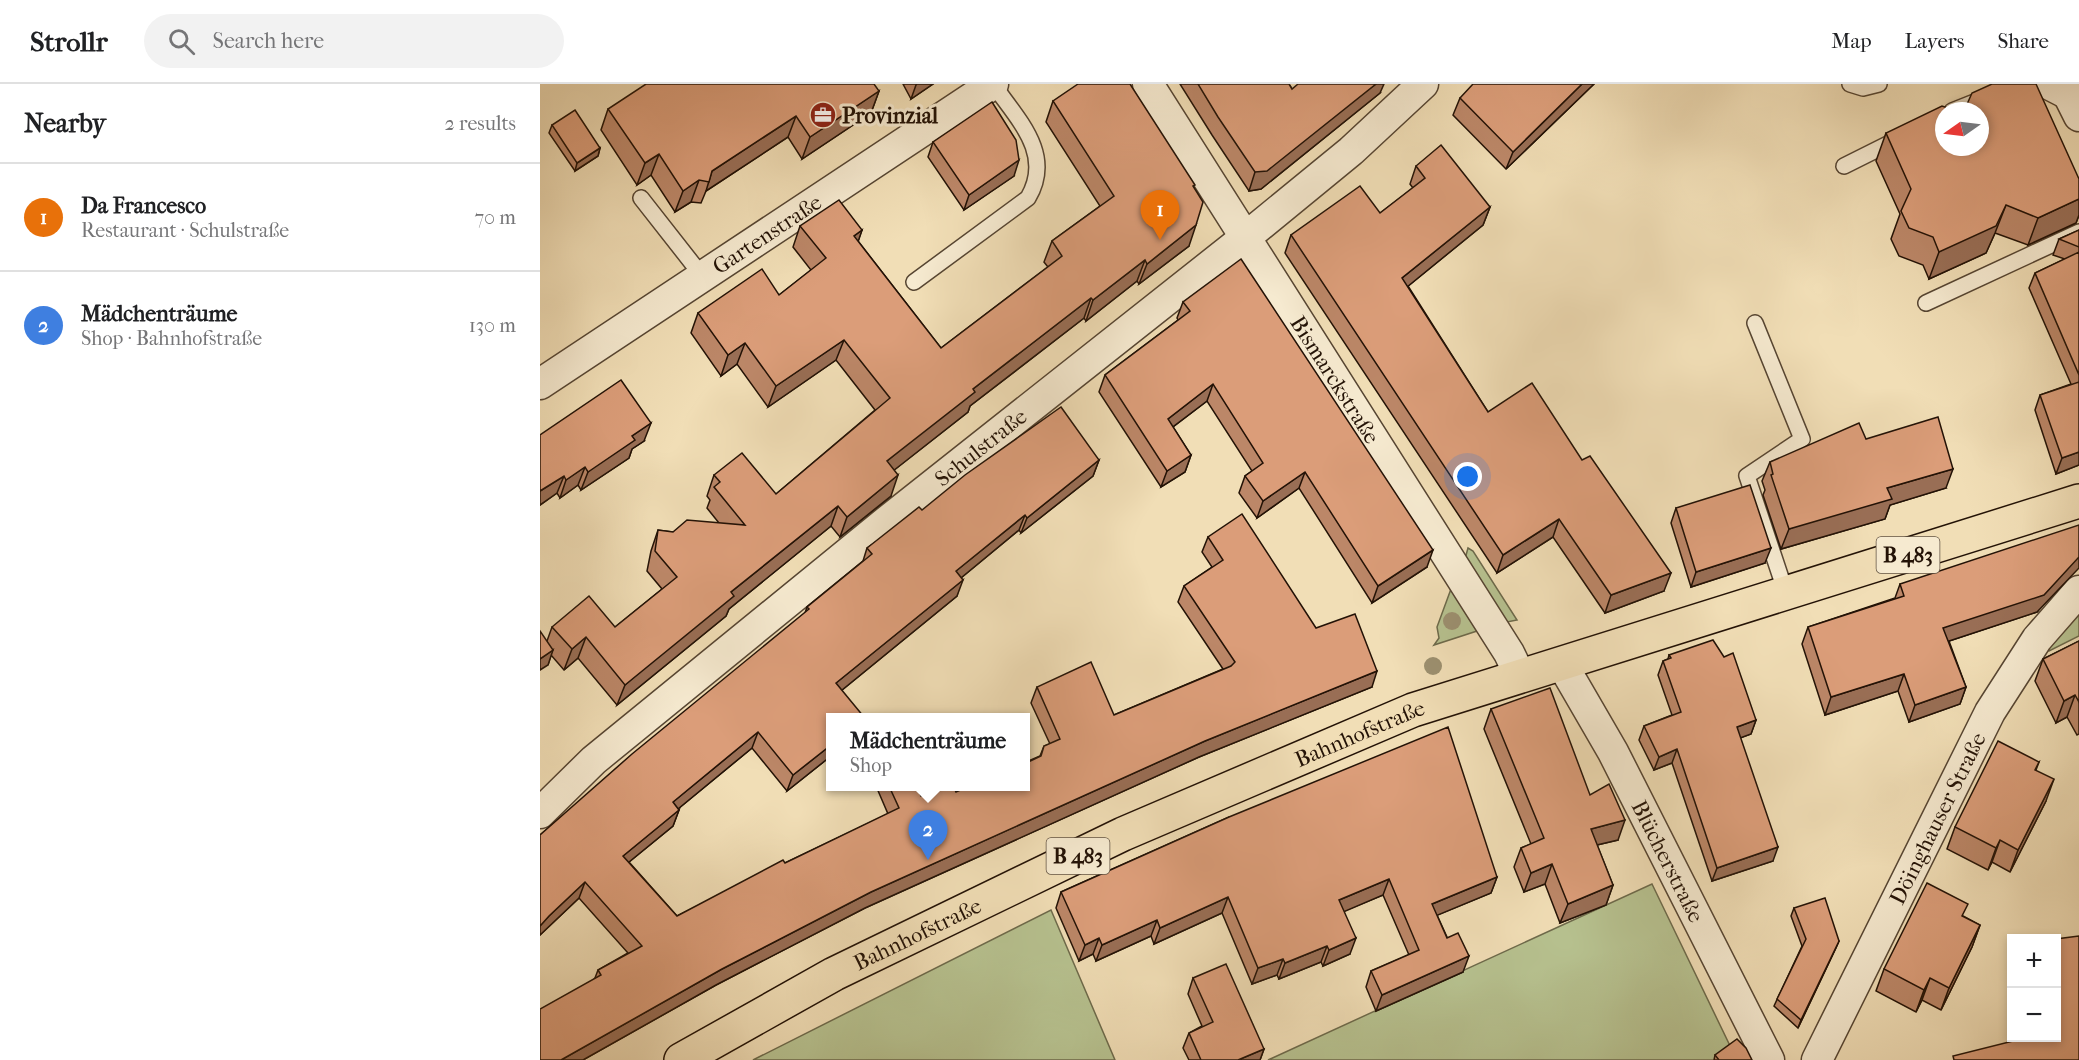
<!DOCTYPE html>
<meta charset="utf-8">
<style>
body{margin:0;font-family:"IM FELL French Canon",serif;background:#f2f2f2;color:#202124}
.controls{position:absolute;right:18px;bottom:18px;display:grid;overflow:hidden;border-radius:0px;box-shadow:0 3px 9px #0003}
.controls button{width:54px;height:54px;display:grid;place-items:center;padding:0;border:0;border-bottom:2px solid #e0e0e0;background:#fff;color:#202124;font:30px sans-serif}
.compass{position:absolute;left:1395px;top:18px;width:54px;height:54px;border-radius:50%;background:#fff;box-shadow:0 3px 9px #0003;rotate:256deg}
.you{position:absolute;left:928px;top:393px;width:21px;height:21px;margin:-15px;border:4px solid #fff;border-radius:50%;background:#1a73e8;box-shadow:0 0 0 9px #1a73e833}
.badge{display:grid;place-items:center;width:39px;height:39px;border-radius:50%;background:#8f2418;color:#fff;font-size:20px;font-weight:700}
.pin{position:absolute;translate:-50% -50px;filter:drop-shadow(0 2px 3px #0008)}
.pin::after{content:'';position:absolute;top:32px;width:21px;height:18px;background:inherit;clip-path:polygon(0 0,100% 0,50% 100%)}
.popup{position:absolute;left:286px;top:629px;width:204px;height:78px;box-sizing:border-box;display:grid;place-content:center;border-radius:0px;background:#fff;filter:drop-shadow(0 2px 4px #0005);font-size:20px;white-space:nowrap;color:#757577}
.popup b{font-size:22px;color:#202124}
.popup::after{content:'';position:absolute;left:50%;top:100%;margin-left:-12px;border:12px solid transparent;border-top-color:#fff}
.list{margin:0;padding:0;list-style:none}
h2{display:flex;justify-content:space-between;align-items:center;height:78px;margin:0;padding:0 24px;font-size:26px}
h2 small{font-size:20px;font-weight:400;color:#757577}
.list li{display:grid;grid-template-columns:39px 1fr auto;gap:18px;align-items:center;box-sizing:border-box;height:108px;padding:0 24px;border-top:2px solid #e0e0e0}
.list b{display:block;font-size:22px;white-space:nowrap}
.list p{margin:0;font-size:20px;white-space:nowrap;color:#757577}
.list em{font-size:20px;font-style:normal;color:#757577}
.icon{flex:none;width:33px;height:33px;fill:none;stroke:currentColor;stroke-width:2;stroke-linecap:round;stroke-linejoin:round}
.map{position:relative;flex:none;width:1539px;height:976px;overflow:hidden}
header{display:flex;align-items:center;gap:36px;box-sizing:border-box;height:84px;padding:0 30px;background:#fff;border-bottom:2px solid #e0e0e0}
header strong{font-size:28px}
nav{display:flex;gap:33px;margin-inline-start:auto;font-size:21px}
.search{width:420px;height:54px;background:#f2f2f2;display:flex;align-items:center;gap:15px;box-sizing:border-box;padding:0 21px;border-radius:33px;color:#757577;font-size:22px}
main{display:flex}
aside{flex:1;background:#fff}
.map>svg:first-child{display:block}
</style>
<header>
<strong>Strollr</strong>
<div class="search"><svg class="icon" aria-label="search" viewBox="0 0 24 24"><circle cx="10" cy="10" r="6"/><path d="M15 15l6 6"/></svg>Search here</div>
<nav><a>Map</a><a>Layers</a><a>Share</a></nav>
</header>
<main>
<aside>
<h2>Nearby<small>2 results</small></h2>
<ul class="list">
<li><span class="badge" style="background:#e8710a">1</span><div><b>Da Francesco</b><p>Restaurant · Schulstraße</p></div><em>70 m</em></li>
<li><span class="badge" style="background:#3f7fe0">2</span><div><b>Mädchenträume</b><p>Shop · Bahnhofstraße</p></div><em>130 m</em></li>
</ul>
</aside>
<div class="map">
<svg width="1539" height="976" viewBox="0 0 1539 976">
<rect width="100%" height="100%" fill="#f1deb6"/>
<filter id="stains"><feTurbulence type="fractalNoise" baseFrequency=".00333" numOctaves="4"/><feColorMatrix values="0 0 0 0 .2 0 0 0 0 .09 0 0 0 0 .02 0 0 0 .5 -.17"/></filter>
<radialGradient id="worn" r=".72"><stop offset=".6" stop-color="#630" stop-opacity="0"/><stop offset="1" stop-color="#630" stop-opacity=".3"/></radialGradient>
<!-- green -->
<g fill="#b7c290" stroke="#6d6a4b" stroke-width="1.5">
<polygon points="928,464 933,467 977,536 962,539 925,475"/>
<polygon points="911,505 937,547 894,561 899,554 897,543"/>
<polygon points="1539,522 1539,552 1509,567 1505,560"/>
<polygon points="1112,800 1193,968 1182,976 728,976"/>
<polygon points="511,826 575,976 213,976"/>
</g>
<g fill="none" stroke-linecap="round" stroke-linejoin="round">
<defs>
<g id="lane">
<polyline points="1310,0 1323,4 1339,0"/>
<polyline points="1492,0 1529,19"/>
<polyline points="1412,27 1480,0"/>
<polyline points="1304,82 1358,55"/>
<polyline points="101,114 163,193"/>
<path d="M374 198 488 114C514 70 478 36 453 0"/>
<polyline points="1386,219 1539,148"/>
<polyline points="1215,239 1262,355 1207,392 1246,509"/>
</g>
<g id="street">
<path id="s1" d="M608 0 969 569 980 592"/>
<polyline points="1523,0 1539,32"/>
<path id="s2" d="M0 300 453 0"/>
<path id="s3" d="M1022 580 1073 668 1229 976"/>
<path id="s4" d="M0 729 54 676 352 433 706 153 811 67 883 0"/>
<path id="s5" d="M1277 976 1450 628 1497 555 1539 507"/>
</g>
<g id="primary">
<path id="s6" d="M141 976 294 890 583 750 873 626 1539 417"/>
</g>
</defs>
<!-- lane casing -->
<use href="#lane" stroke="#564532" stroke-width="18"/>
<!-- street casing -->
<use href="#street" stroke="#564532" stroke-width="33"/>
<!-- primary casing -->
<use href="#primary" stroke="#231206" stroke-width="36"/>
<!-- lane -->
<use href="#lane" stroke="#f6ead0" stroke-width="15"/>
<!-- street -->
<use href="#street" stroke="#f6ead0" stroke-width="30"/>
<!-- primary -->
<use href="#primary" stroke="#f1deb6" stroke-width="33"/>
</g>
<!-- trees -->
<g fill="#9c9070">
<circle cx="912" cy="537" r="9"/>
<circle cx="893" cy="582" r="9"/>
</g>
<!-- wall -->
<g fill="#bc8768" stroke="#231206" stroke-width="1.5">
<polygon points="363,0 393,0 371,15"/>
<polygon points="640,0 749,0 752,5 840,9 721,105 709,107 672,51"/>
<polygon points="1054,0 966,85 913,31 920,14"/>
<polygon points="339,7 331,29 262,75 248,53 166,107 161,119 151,118 135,128 111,91 97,101 61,46 68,25"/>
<polygon points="513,17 654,104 649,162 599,200 597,197 546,237 544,234 430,322 428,328 354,386 351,412 300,453 291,442 189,525 186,532 77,621 38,574 24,586 11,571 8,581 7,557 12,543 75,543 122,505 107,487 111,467 118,446 133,448 179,439 167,424 170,416 167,412 174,391 236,410 335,326 296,276 228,323 197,280 181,292 151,249 158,229 239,211 271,186 253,163 260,142 322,146 318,157 401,264 508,183 504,178 512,157 560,122 506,38"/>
<polygon points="12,41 60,64 58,72 35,87 9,49"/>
<polygon points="1346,49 1539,95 1539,131 1536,139 1488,161 1455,149 1446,169 1389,195 1383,181 1359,172 1351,155 1360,130 1336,77"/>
<polygon points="393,58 474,92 424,126 388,73"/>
<polygon points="876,82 950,123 943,141 868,202 948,328 1124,507 1065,529 1013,453 957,489 745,169 751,151 840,129 873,104 870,100"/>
<polygon points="1539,146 1539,381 1516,390 1495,326 1500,311 1531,300 1489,204 1495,189 1525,175 1513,171 1519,155"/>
<polygon points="643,218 887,483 832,519 759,404 717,434 699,409 705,392 712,387 667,317 633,343 651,371 645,388 621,403 559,308 565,291 638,236 637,234"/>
<polygon points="0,351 104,357 92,365 89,374 41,406 38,401 20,414 17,409 0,421"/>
<polygon points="1326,355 1406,404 1350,421 1345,435 1241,465 1223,411 1225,406 1222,397 1230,378"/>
<polygon points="559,376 553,392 481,449 479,446 421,494 417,512 302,606 291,633 291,672 247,707 212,664 138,725 139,726 133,742 89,778 137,832 245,779 348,730 336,702 377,702 381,712 416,708 500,672 504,662 510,660 491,619 497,603 574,631 683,585 638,518 644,502 672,483 662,468 668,453 776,544 832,603 659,673 325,824 176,901 43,976 0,976 55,894 58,886 88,869 39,814 0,851 0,751 265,529 267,523 323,477 327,464 382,426"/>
<polygon points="1136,424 1225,479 1151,503 1131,439"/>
<polygon points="1360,500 1497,528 1409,557 1426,603 1420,620 1369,638 1358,607 1285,631 1262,560 1268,543 1355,514"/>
<polygon points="1539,557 1539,650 1537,651 1527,633 1516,639 1495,597 1503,575"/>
<polygon points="1129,571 1216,636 1211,650 1200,654 1233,777 1172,797 1132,679 1114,686 1099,656 1104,642 1132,631 1118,591 1123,577 1128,575"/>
<polygon points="951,625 1050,711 1078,756 1057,761 1073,801 1066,821 1020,839 1005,800 984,808 974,783 981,764 991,760 944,645"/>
<polygon points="1499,678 1496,686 1506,717 1470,788 1452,778 1448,786 1407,765 1415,743"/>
<polygon points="689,733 957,793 951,809 897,831 923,888 836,927 826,903 831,887 869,871 843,811 804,827 810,870 783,882 781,878 739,895 737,891 712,900 682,829 614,860 611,852 556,877 553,870 539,877 516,824 521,808"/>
<polygon points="1254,824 1299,857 1258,944 1234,922 1262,862 1251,832"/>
<polygon points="1423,832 1440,841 1432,863 1401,926 1382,916 1376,928 1336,907 1344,885"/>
<polygon points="653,894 724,965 720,976 649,976 643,964 649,949 662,942 648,910"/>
<polygon points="1175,971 1212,976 1174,976"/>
</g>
<!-- shaded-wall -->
<g fill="#996e55" stroke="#231206" stroke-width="1.5">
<polygon points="377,0 393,0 371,15 376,1"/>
<polygon points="836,0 844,0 840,9 721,105 709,107 715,88"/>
<polygon points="1042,0 1054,0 966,85 973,68"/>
<polygon points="339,7 331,29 262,75 270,53"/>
<polygon points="256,32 248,53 166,107 172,87"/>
<polygon points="60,64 58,72 35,87 37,79"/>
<polygon points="119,70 111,91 97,101 105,79"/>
<polygon points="479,76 474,92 424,126 429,111"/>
<polygon points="159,96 151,118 135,128 143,107"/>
<polygon points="1539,115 1539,131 1536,139 1488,161 1498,134"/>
<polygon points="1466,121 1455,149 1446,169 1389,195 1399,168"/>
<polygon points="950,123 943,141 856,212 862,194"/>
<polygon points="656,141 649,162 599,200 607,180"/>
<polygon points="322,146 315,167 314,152"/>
<polygon points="605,176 597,197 546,237 553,216"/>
<polygon points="551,214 544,234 430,322 428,328 339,398 347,377 433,305"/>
<polygon points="304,256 296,276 228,323 236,302"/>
<polygon points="205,259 197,280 181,292 188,271"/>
<polygon points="673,300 667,317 622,351 628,335"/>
<polygon points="111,339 104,357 92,365 89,374 41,406 48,388 92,352"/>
<polygon points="1539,368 1539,381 1516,390 1522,374"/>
<polygon points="651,371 645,388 621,403 627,387"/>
<polygon points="559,376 553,392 481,449 487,434"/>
<polygon points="45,383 38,401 20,414 26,396"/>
<polygon points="1413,385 1406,404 1350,421 1345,435 1241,465 1249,445 1347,404"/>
<polygon points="765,388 759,404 717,434 723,417"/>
<polygon points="358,391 351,412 300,453 307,433"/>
<polygon points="24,392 17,409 0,421 0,407"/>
<polygon points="298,422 291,442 189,525 186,532 77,621 85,601 191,508"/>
<polygon points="485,431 479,446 410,503 416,487"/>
<polygon points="1019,435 1013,453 957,489 963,471"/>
<polygon points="1231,464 1225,479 1151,503 1156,488"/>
<polygon points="893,466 887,483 832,519 838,502"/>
<polygon points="1539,473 1539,484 1497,528 1397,561 1403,544"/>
<polygon points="1131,489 1124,507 1065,529 1071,511"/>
<polygon points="423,496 417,512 291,615 296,599"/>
<polygon points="46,553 38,574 24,586 32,565"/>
<polygon points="13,566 8,581 0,586 0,575"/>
<polygon points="837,587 832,603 659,673 325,824 176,901 43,976 21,976 182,885 331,808 665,657"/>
<polygon points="1364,590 1358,607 1285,631 1291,613"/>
<polygon points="1426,603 1420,620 1369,638 1375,621"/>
<polygon points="1535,611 1527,633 1516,639 1524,617"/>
<polygon points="1216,636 1211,650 1192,657 1197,643"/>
<polygon points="218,648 212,664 127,734 133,718"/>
<polygon points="291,661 291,672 247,707 253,691"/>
<polygon points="1137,665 1132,679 1114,686 1119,673"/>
<polygon points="1514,695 1506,717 1470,788 1478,766"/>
<polygon points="139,726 133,742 78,787 83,772"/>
<polygon points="1085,736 1078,756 1044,764 1051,745"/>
<polygon points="1460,756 1452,778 1448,786 1456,764"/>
<polygon points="1238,763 1233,777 1172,797 1177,784"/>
<polygon points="1012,780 1005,800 984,808 991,789"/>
<polygon points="957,793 951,809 886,836 892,820"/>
<polygon points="849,795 843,811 794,832 799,816"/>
<polygon points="45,798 39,814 0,851 0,842 9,832"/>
<polygon points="1073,801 1066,821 1020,839 1028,820"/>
<polygon points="688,813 682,829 614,860 620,844"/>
<polygon points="617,836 611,852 556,877 562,861"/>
<polygon points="1440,841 1432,863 1401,926 1409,904"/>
<polygon points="559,854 553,870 539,877 545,861"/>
<polygon points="816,854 810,870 783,882 789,866"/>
<polygon points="1299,857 1296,864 1258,944 1261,936"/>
<polygon points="787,862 781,878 739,895 745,879"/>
<polygon points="929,872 923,888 836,927 842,911"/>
<polygon points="743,875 737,891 712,900 718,884"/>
<polygon points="1390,894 1382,916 1376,928 1384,906"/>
<polygon points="724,965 720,976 698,976"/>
</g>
<!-- building -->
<g fill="#db9d79" stroke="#231206" stroke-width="1.5">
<polygon points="106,0 334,0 339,7 270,53 256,32 172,87 169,98 159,96 143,107 119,70 105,79 68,25"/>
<polygon points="538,0 590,0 655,101 653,102 663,118 656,141 607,180 605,176 553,216 551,214 433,305 435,308 347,377 358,391 307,433 298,422 191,508 194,512 85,601 46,553 32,565 12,543 49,512 75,543 137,493 115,467 118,446 133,448 147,436 205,441 174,403 180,398 174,391 202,369 236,410 350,314 304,256 236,302 205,259 188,271 158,229 222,185 239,211 286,174 260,142 299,116 322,146 314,152 401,264 522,172 512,157 574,112 513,17"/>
<polygon points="658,0 749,0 752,5 758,0 836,0 727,87 715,88 678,33"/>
<polygon points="933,0 1042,0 973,68 920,14"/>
<polygon points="1452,0 1496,0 1539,95 1539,115 1498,134 1466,121 1456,142 1399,168 1393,153 1369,144 1361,127 1371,105 1346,49 1402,22 1417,27 1404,27 1404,63 1440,63 1440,27 1424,27 1432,9"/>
<polygon points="452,18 476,56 479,76 429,111 393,58"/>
<polygon points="35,26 60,64 37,79 12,41"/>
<polygon points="901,61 950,123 862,194 948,328 992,299 1042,376 1050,372 1131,489 1071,511 1019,435 963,471 751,151 820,102 840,129 885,94 876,82"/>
<polygon points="1539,146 1539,163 1519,155"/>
<polygon points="1539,168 1539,291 1495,189"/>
<polygon points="701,175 893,466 838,502 765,388 723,417 705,392 723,379 673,300 628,335 651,371 627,387 565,291 650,227 643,218"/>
<polygon points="81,296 111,339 92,352 95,356 48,388 45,383 26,396 24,392 0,407 0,351"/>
<polygon points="1539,298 1539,368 1522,374 1500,311"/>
<polygon points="521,323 559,376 487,434 485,431 416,487 423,496 296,599 324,633 291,633 291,661 253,691 218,648 133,718 139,726 83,772 137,832 243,776 245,779 359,724 349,702 377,702 381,712 403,702 413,702 416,708 429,702 486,702 486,679 501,672 504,662 520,655 497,603 551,578 574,631 691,582 695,578 644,502 683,476 668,453 702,430 776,544 815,530 837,587 665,657 331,808 182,885 21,976 0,976 0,925 61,891 58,886 102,862 45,798 9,832 0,842 0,751 92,670 269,525 267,523 332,470 327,464 379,423 382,426 425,391"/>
<polygon points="1398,333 1413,385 1347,404 1352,415 1249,445 1231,391 1233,390 1230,378 1319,339 1326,355"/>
<polygon points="1210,401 1231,464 1156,488 1136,424"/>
<polygon points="1539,441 1539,473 1504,511 1403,544 1426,603 1375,621 1364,590 1291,613 1268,543 1364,512 1360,500"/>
<polygon points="0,547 13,566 0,575"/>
<polygon points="1173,556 1184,573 1193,569 1216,636 1197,643 1238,763 1177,784 1137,665 1119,673 1104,642 1141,628 1123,577 1131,574 1129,571"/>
<polygon points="1539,557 1539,618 1535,611 1524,617 1503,575"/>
<polygon points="1010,604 1050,711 1069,700 1085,736 1051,745 1073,801 1028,820 1012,780 991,789 981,764 1004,754 951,625"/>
<polygon points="908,643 957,793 892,820 907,854 918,849 929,872 842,911 831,887 879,866 849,795 799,816 816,854 789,866 787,862 745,879 743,875 718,884 688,813 620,844 617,836 562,861 559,854 545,861 521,808 689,733"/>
<polygon points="1458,657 1499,678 1495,686 1514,695 1478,766 1460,756 1456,764 1415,743"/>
<polygon points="1387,799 1428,820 1422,832 1440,841 1409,904 1390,894 1384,906 1344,885"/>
<polygon points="1285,814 1299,857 1261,936 1237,915 1266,855 1254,824"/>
<polygon points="1539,852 1539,976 1414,976 1413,972 1485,954 1516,954 1516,855"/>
<polygon points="686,880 724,965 698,976 661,976 649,949 673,938 653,894"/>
<polygon points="1197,955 1206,964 1212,976 1179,976 1175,971"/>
</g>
<!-- icons -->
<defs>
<symbol id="office-disc" viewBox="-11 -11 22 22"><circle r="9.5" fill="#8f2418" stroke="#f6ead0"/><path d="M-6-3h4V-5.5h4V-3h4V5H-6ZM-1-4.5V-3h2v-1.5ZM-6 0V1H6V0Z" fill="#fff"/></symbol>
</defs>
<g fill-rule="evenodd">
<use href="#office-disc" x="268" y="16" width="30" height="30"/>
</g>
<g text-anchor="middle" stroke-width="6" stroke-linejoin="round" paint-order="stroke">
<!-- shield labels -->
<g fill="#f6ead0" stroke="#625343" stroke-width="1.5">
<rect x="1336.5" y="453" width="63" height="36" rx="4.5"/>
<rect x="506.5" y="754" width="63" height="36" rx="4.5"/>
</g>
<g font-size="21" font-weight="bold" fill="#231206">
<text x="1368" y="478">B 483</text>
<text x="538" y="779">B 483</text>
</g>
<!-- poi labels -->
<g font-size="22" font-weight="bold" fill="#231206" stroke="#f6ead0" text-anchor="start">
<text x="302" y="39">Provinzial</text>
</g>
<!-- street labels -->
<g font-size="22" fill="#231206" stroke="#f6ead0">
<text dy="8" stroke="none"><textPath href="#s2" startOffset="272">Gartenstraße</textPath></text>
<text dy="8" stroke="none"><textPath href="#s1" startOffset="350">Bismarckstraße</textPath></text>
<text dy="8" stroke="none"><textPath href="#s4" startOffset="573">Schulstraße</textPath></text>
<text dy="8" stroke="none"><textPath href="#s6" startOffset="754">Bahnhofstraße</textPath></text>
<text dy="8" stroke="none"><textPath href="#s5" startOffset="270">Döinghauser Straße</textPath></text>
<text dy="8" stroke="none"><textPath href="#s3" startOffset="224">Blücherstraße</textPath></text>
<text dy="8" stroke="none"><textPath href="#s6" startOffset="268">Bahnhofstraße</textPath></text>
</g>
</g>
<rect width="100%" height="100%" filter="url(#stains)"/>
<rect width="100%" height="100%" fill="url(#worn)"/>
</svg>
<div class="controls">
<button>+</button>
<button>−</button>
</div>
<svg class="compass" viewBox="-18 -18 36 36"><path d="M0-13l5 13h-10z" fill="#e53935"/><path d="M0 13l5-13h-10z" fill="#757577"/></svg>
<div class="you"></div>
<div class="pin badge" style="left:620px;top:156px;background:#e8710a">1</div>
<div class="pin badge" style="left:388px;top:776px;background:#3f7fe0">2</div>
<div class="popup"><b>Mädchenträume</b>Shop</div>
</div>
</main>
